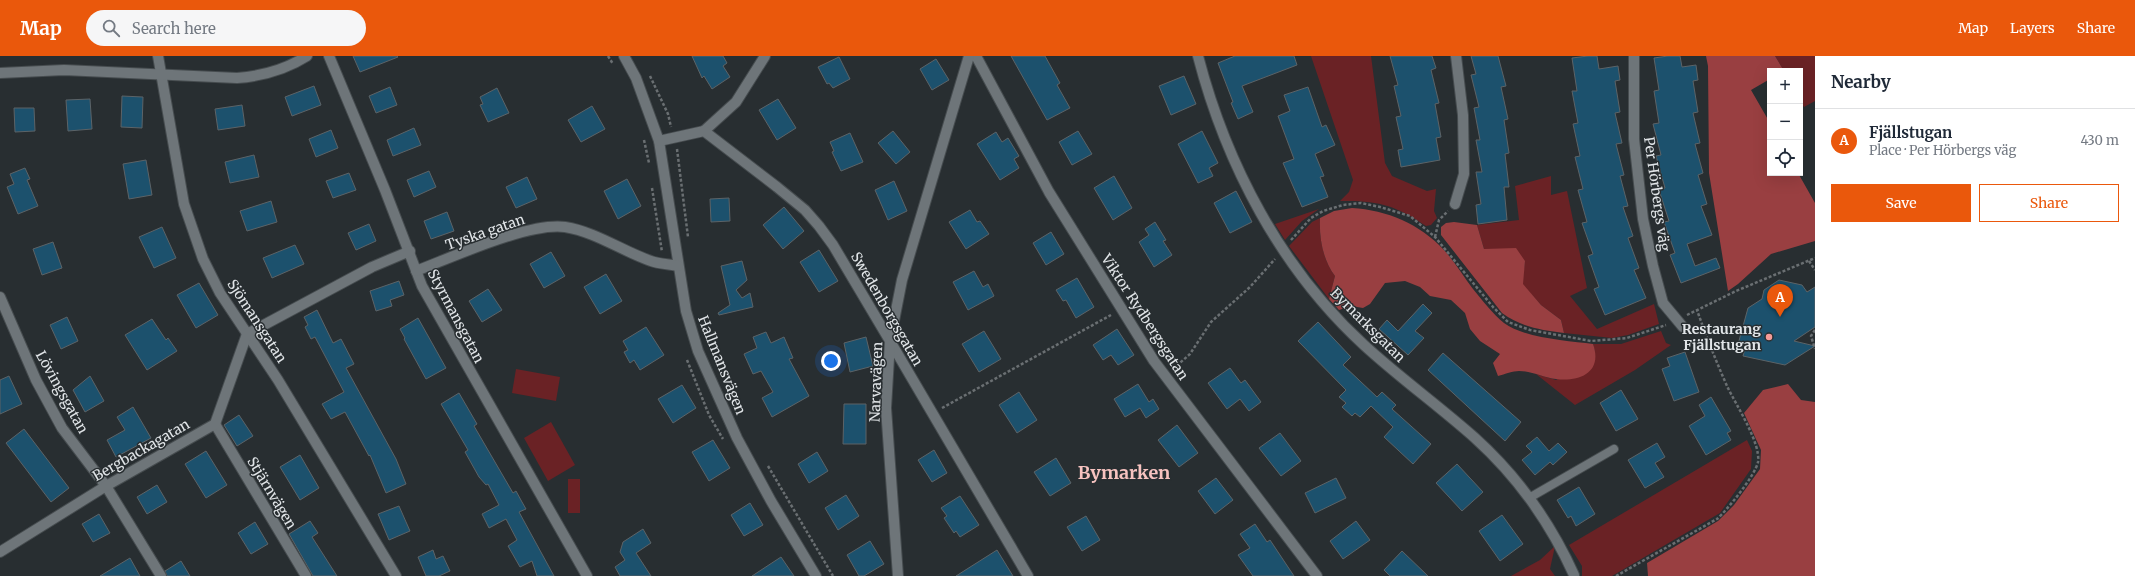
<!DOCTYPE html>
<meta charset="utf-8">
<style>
body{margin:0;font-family:Merriweather,serif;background:#f6f6f7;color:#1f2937}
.controls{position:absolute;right:12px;top:12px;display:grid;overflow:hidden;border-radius:0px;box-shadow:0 4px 16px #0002}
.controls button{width:36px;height:36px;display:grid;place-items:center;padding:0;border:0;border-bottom:1px solid #e0e1e3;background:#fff;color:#1f2937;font:20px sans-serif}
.you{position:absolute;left:831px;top:305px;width:14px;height:14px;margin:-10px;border:3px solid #fff;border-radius:50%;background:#1a73e8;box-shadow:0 0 0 6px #1a73e833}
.badge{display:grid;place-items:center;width:26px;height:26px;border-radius:50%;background:#ea580c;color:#fff;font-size:13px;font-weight:700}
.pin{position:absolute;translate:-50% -33px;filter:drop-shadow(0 1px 2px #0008)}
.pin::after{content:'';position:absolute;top:21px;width:14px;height:12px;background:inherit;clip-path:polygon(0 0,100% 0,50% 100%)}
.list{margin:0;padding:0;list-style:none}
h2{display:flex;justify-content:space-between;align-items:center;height:52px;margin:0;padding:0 16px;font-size:17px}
h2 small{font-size:13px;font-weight:400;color:#747a83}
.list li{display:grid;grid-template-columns:26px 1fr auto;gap:12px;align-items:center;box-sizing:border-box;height:64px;padding:0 16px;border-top:1px solid #e0e1e3}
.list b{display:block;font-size:15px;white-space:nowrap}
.list p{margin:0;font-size:13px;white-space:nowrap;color:#747a83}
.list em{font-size:13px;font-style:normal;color:#747a83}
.actions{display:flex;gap:8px;padding:12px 16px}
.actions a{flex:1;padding:9px 0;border:1px solid #ea580c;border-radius:0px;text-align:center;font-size:14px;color:#ea580c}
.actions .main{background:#ea580c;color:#fff}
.icon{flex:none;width:22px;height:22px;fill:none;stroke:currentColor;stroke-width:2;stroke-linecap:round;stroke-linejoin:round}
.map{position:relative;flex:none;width:1815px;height:520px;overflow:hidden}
header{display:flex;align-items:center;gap:24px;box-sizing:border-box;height:56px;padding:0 20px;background:#ea580c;color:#fff}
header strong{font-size:19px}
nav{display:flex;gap:22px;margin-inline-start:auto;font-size:14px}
.search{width:280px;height:36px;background:#f6f6f7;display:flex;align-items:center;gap:10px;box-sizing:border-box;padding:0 14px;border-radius:22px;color:#747a83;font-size:15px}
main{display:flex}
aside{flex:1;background:#fff}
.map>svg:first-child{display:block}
</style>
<header>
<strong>Map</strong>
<div class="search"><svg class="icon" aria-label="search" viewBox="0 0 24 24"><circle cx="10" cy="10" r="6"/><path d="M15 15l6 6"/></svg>Search here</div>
<nav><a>Map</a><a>Layers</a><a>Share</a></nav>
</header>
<main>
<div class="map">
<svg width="1815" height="520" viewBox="0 0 1815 520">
<rect width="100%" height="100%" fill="#282e31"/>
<!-- green -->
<g fill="#6a2225">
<path d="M1311 0H1371L1385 107 1392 120 1427 135 1436 133 1434 155 1437 162 1431 169 1426 170C1396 149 1376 144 1340 145L1349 136 1353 124Z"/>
<polygon points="1775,0 1815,0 1815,45 1804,51 1800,44 1800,15 1784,15"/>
<polygon points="1551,120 1551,139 1567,135 1587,232 1570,240 1597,273 1654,248 1659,268 1628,279 1612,282 1564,277 1561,264 1541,249 1522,228 1525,205 1484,193 1477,169 1519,164 1515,130"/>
<polygon points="1319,153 1302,165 1285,184 1275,168"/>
<path d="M1320 162C1319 182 1323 204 1335 220L1329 243 1289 190 1312 166Z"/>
<polygon points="1661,275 1666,287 1671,289 1635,314 1575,349 1536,318 1556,324 1595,296 1593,288 1621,288"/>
<polygon points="516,313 560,321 556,345 512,337"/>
<polygon points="551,366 575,409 548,425 524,382"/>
<polygon points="1747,384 1752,395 1751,413 1720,457 1612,520 1582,520 1582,510 1569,489"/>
<rect x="568" y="423" width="12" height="34"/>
<polygon points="1555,490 1550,513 1555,520 1511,520 1540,504"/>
</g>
<!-- forest -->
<g fill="#993f41">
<polygon points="1706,0 1775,0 1784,15 1770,15 1770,23 1751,34 1770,67 1770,117 1798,117 1815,147 1815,185 1771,198 1738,228 1728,235 1709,117 1708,10"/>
<path d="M1352 152C1387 154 1420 168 1444 194 1455 206 1463 220 1473 233 1483 245 1492 257 1504 267 1524 282 1568 285 1593 288 1603 316 1580 326 1556 323 1544 322 1532 315 1519 315 1513 315 1505 318 1498 320L1493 307 1500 298 1480 285 1470 273 1465 257 1451 244 1430 240 1420 231 1405 225 1385 227 1370 248 1363 252 1351 250 1339 254 1329 243 1335 220C1323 204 1319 183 1320 162L1334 155Z"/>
<path d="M1454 166 1477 169 1484 193 1516 192 1525 205 1523 228 1541 249 1561 264 1564 277C1541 274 1521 271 1502 257L1441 179V171L1446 167Z"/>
<polygon points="1788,328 1801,344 1815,346 1815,520 1648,520 1647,507 1718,465 1734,449 1760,413 1761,394 1744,357 1763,334"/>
</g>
<!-- building -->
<g fill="#1c516d" stroke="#5c6367">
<polygon points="353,0 397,0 398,1 360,16"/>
<polygon points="692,0 723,0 727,7 723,10 730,21 712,33 704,20 702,22"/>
<polygon points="1011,0 1045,0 1060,27 1057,29 1070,52 1047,64"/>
<polygon points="1235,0 1294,0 1297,9 1242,30 1253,56 1238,63 1231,47 1233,46 1218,7"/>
<polygon points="1390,0 1432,0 1436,12 1431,14 1439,47 1435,48 1441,81 1436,82 1440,104 1401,111 1398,94 1403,93 1396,61 1401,60 1394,30 1398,29"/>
<polygon points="1471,0 1498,0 1506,30 1501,31 1508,63 1504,64 1509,97 1505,98 1509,131 1504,131 1507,164 1478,168 1476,149 1481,148 1476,116 1482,116 1476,84 1480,84 1474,52 1479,51 1471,19 1476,18"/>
<polygon points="1588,0 1597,0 1599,13 1618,10 1620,24 1615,25 1620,56 1615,57 1622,87 1616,88 1624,119 1620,120 1628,150 1623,151 1633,180 1628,182 1639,212 1634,214 1646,242 1605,259 1594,233 1599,231 1588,200 1593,198 1582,167 1587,166 1578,134 1583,133 1575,101 1580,100 1573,68 1578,67 1572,35 1577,35 1572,2"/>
<polygon points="1668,0 1680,0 1682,11 1696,9 1698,24 1693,25 1698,56 1693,57 1700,87 1695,88 1703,117 1698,119 1707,148 1701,150 1712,179 1687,188 1695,210 1716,202 1720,212 1681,227 1670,199 1675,197 1664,166 1669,165 1659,134 1665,132 1656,100 1661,99 1653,68 1659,67 1654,35 1659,34 1654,2"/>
<polygon points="839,1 850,23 833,32 829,27 827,28 818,11"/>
<polygon points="936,3 949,24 932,34 920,13"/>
<polygon points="1184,20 1196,48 1171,59 1159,30"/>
<polygon points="314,30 321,49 292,60 285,41"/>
<polygon points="390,31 397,49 376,57 369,40"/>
<polygon points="1308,31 1322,71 1326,69 1335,89 1315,98 1324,120 1320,121 1328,141 1302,151 1283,107 1294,103 1278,60 1290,55 1284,39"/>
<polygon points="497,32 509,57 488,66 480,49 483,48 480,41"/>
<polygon points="122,40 143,41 142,72 121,71"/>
<polygon points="90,43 92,73 68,75 66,44"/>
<polygon points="778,43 796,72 777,84 759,54"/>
<polygon points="242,49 245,70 218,74 215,53"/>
<polygon points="592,50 605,73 581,86 568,64"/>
<polygon points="14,52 34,52 35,75 15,76"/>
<polygon points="414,72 421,89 393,100 387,84"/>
<polygon points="331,74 338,92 316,101 309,83"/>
<polygon points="893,75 910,96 896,108 878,87"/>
<polygon points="1078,75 1092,98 1072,109 1059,86"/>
<polygon points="1202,75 1218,107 1209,112 1213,120 1198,127 1178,88"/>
<polygon points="996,76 1002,86 1008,82 1019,100 1014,103 1019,112 1000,124 977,88"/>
<polygon points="850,77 863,106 841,115 832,96 834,95 830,86"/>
<polygon points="254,99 259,121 230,127 225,106"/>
<polygon points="146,104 152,139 129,143 123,108"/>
<polygon points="25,112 30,123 27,124 38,150 18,158 7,131 14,128 10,118"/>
<polygon points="429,115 436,131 414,141 407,124"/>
<polygon points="349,117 356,134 333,142 326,125"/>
<polygon points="1114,120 1132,152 1113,164 1094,132"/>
<polygon points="527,121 537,143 516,152 506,131"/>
<polygon points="627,123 641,150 618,163 604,135"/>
<polygon points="894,125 907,155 888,164 875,134"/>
<polygon points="1236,135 1252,166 1230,177 1214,147"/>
<polygon points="729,142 730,165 711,166 710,143"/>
<polygon points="271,145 277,166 247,175 240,155"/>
<polygon points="784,151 804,175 783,193 763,169"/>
<polygon points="970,154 977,166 980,165 989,178 966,193 949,166"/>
<polygon points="447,156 454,175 431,183 424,165"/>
<polygon points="1155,166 1166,184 1163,185 1172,199 1154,211 1139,186 1149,179 1145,173"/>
<polygon points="369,168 376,185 356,194 348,177"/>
<polygon points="162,171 176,202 154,212 139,181"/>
<polygon points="1051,176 1064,198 1046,209 1033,187"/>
<polygon points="53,186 62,212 42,219 33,193"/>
<polygon points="295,189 304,208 272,222 263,202"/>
<polygon points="819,194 838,225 819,236 800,206"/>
<polygon points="551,196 565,220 544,232 530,208"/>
<polygon points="742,205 747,224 736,234 742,242 750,237 753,251 719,259 718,257 730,249 721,210"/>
<polygon points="974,215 983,231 988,228 994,240 968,254 953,226"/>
<polygon points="606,218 622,245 600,258 584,231"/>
<polygon points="1077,222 1094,251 1076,262 1066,244 1063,245 1056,234"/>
<polygon points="1779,224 1802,229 1807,236 1815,231 1815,271 1794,285 1815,290 1785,309 1743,300 1745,293 1737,292 1748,252 1762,243 1764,234"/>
<polygon points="399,225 404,239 390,244 392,250 376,255 370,235"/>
<polygon points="199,227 218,259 196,272 177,239"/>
<polygon points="488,233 502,254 482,266 469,245"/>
<polygon points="1423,248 1432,257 1415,275 1424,282 1408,299 1379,273 1387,264 1398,275"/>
<polygon points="317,254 333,287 341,283 354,308 346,312 396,403 406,428 386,437 370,399 369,400 345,356 331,363 322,348 344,336 315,281 311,283 305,271 308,269 304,261"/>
<polygon points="67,261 78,285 61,293 50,269"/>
<polygon points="418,262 446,312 426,323 404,283 405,282 400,273"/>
<polygon points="152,263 166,284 168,282 177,295 147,314 125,279"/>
<polygon points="1318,266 1351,301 1343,309 1377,341 1382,336 1396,349 1392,353 1431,388 1413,408 1384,381 1393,371 1371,350 1360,361 1355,357 1352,360 1342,351 1346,347 1339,341 1346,334 1298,285"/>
<polygon points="646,271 664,299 640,314 634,304 630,307 624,296 628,294 623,285"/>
<polygon points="1117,273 1134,299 1118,309 1111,299 1103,304 1093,289"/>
<polygon points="984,275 1001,303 979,316 962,288"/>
<polygon points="766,276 771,287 784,281 793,302 789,303 809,340 772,361 762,342 773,336 761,315 753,318 744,298 757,292 753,281"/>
<polygon points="866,281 873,310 850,316 844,287"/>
<polygon points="1685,296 1699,336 1674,345 1662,313 1670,310 1667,302"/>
<polygon points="1443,297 1521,366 1505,385 1428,314"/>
<polygon points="1230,312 1241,327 1245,324 1261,346 1249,355 1240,343 1227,353 1208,327"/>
<polygon points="9,320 22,348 0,358 0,324"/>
<polygon points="90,320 104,345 85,356 73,334"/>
<polygon points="1138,328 1149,346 1153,343 1159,353 1146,362 1140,352 1125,361 1114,343"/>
<polygon points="682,329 696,352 673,367 658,343"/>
<polygon points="1621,334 1638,363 1616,375 1600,347"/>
<polygon points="1019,336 1037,364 1017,377 999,349"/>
<polygon points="459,337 477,368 474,370 513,437 516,435 522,446 526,453 519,456 554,520 537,520 532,505 520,511 508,490 517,484 506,463 489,472 482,458 499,449 488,428 486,429 479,421 465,396 468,394 441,348"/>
<polygon points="1711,341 1731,375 1727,377 1731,384 1706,399 1689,370 1705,360 1699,349"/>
<polygon points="844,348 866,348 866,388 843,388"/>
<polygon points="133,351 151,382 116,401 107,384 125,374 117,361"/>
<polygon points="239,359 253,380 237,390 224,369"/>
<polygon points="1177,369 1198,397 1179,411 1158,384"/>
<polygon points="24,373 69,432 51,446 6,387"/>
<polygon points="1280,377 1301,405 1281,420 1259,392"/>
<polygon points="1537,381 1549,395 1558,387 1567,396 1553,409 1550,406 1535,419 1522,404 1532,396 1526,390"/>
<polygon points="713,384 730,412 709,425 692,396"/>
<polygon points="1657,387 1665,401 1655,407 1664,421 1645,432 1628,404"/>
<polygon points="934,394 947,417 932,426 918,404"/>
<polygon points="206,395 227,429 206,442 185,408"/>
<polygon points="817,396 828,415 809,427 798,408"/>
<polygon points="300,399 319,432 300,444 280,411"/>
<polygon points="1056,402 1071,427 1050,440 1034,416"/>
<polygon points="1457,408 1483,436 1462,455 1436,427"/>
<polygon points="1216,422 1233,444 1215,458 1198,435"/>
<polygon points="1336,422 1346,442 1315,457 1305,437"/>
<polygon points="157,429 167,446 147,458 137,441"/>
<polygon points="1579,431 1595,458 1576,470 1571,460 1568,462 1557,444"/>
<polygon points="846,439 859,460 838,474 825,452"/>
<polygon points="960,440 979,469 960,481 956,475 954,477 944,462 947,460 941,452"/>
<polygon points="750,447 763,469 744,480 731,459"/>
<polygon points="399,450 410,475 389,484 378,458"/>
<polygon points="99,458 110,477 93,486 82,468"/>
<polygon points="1502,459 1523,488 1500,505 1479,475"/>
<polygon points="1086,460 1100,484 1082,495 1067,471"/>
<polygon points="310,465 318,477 312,481 337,520 313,520 289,478"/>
<polygon points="1356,465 1370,484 1343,503 1330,485"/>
<polygon points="255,466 268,488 251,498 238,477"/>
<polygon points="1255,468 1267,486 1270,484 1294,520 1253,520 1238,499 1250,492 1240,478"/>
<polygon points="643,473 651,487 636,497 651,520 620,520 615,511 625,504 620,496 623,486"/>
<polygon points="870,485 884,508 864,520 859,520 847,499"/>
<polygon points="433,494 436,503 443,500 450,515 439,520 426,520 418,501"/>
<polygon points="997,494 1013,520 956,520"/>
<polygon points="1402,495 1428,520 1390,520 1384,514"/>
<polygon points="781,501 794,520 752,520"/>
<polygon points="130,502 140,520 100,520"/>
<polygon points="181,505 190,520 167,520 165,515"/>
</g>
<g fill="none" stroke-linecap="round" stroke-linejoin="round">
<defs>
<polyline id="service" points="1529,442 1614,393"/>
<g id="minor">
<polyline points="158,0 184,148 203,203 220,237 278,324 396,520"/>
<polyline points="329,0 385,134 422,230 587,520"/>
<polyline points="624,0 636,22 659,85 686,255 698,295 737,382 771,445 816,520"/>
<polyline points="976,0 1049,136 1154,305 1317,520"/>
<path d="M1198 0C1226 108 1281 213 1364 289 1400 322 1439 350 1475 382 1517 420 1551 468 1574 519"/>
<polyline points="1634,0 1634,83 1643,163 1653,210 1663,247 1683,271"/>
<path d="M0 17 64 14 237 22C263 20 285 14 307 0"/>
<polyline points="704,75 736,46 765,0"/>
<polyline points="659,85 704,75 777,131 805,154 819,170 833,189 890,285 1028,520"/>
<polyline points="1455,148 1464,118 1463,59 1456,0"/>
<path d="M416 215C453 201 529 166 565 171 596 176 622 195 651 205 659 208 669 208 678 210"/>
<polyline points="0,241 36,324 62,372 106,430 161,520"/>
<polyline points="215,368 306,520"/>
<polyline points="0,496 106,430 215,368 247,278 372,211 410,195"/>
<polyline points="898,520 886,352 890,285 902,224 969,0"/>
</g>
</defs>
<!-- service casing -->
<use href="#service" stroke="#464c4f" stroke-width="10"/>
<!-- minor casing -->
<use href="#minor" stroke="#464c4f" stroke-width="12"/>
<!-- path -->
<g stroke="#6a6f72" stroke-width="2.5" stroke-dasharray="3 2" stroke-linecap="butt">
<polyline points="608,0 613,8"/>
<polyline points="650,20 668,58 671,71"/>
<polyline points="644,84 649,107"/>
<polyline points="677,93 688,181"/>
<polyline points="652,132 662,196"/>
<polyline points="1435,181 1439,164 1448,155"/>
<polyline points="1291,184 1311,162 1323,155 1343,149 1361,147 1380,151 1410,160 1435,181 1493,251 1508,266 1530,274 1591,285 1627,282 1666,269"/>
<polyline points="1809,205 1815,214"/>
<polyline points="1687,259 1736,235 1815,202"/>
<polyline points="1815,274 1811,280 1815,293"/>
<polyline points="687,304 709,359 723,383"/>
<polyline points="1173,313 1190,298 1211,266 1250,231 1275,203"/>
<polyline points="942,352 1111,259"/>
<polyline points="768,410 833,520"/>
<path d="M1616 520 1717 463C1727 454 1755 420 1758 406 1761 387 1736 349 1727 330 1716 305 1706 280 1697 254"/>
</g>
<!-- service -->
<use href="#service" stroke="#6e7579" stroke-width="8"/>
<!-- minor -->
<use href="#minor" stroke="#6e7579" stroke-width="10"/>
</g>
<!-- markers -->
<circle fill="#f59b98" stroke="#282e31" stroke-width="1.5" cx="1769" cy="281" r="4"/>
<g text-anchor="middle" stroke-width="3" stroke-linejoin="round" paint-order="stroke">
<!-- street labels -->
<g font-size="14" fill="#e1e5e8" stroke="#282e31">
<text transform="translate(1657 138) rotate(82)" y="5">Per Hörbergs väg</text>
<text transform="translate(485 176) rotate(-19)" y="5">Tyska gatan</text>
<text transform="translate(887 253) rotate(60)" y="5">Swedenborgsgatan</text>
<text transform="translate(456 260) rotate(62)" y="5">Styrmansgatan</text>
<text transform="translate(1145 261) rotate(57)" y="5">Viktor Rydbergsgatan</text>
<text transform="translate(257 265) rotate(57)" y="5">Sjömansgatan</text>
<text transform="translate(1368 269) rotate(45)" y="5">Bymarksgatan</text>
<text transform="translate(722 309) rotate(68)" y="5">Hallmansvägen</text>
<text transform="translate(876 326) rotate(-88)" y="5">Narvavägen</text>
<text transform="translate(62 336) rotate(61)" y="5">Lövingsgatan</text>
<text transform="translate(141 394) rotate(-30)" y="5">Bergbackagatan</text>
<text transform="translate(272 437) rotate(59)" y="5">Stjärnvägen</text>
</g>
<!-- poi labels -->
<g font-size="14" font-weight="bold" fill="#e1e5e8" stroke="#282e31" text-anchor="end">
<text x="1761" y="278">Restaurang<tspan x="1761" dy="16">Fjällstugan</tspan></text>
</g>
<!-- district labels -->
<g font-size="18" font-weight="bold" fill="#f7c3c0" stroke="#282e31">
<text x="1124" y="423">Bymarken</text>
</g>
</g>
</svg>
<div class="controls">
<button>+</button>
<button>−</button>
<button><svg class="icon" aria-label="locate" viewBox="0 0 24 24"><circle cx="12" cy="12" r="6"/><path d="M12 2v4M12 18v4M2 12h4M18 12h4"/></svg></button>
</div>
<div class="you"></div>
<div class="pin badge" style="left:1780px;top:261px">A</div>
</div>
<aside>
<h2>Nearby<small></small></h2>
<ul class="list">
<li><span class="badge">A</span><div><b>Fjällstugan</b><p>Place · Per Hörbergs väg</p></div><em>430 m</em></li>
</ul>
<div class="actions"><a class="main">Save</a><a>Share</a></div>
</aside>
</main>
